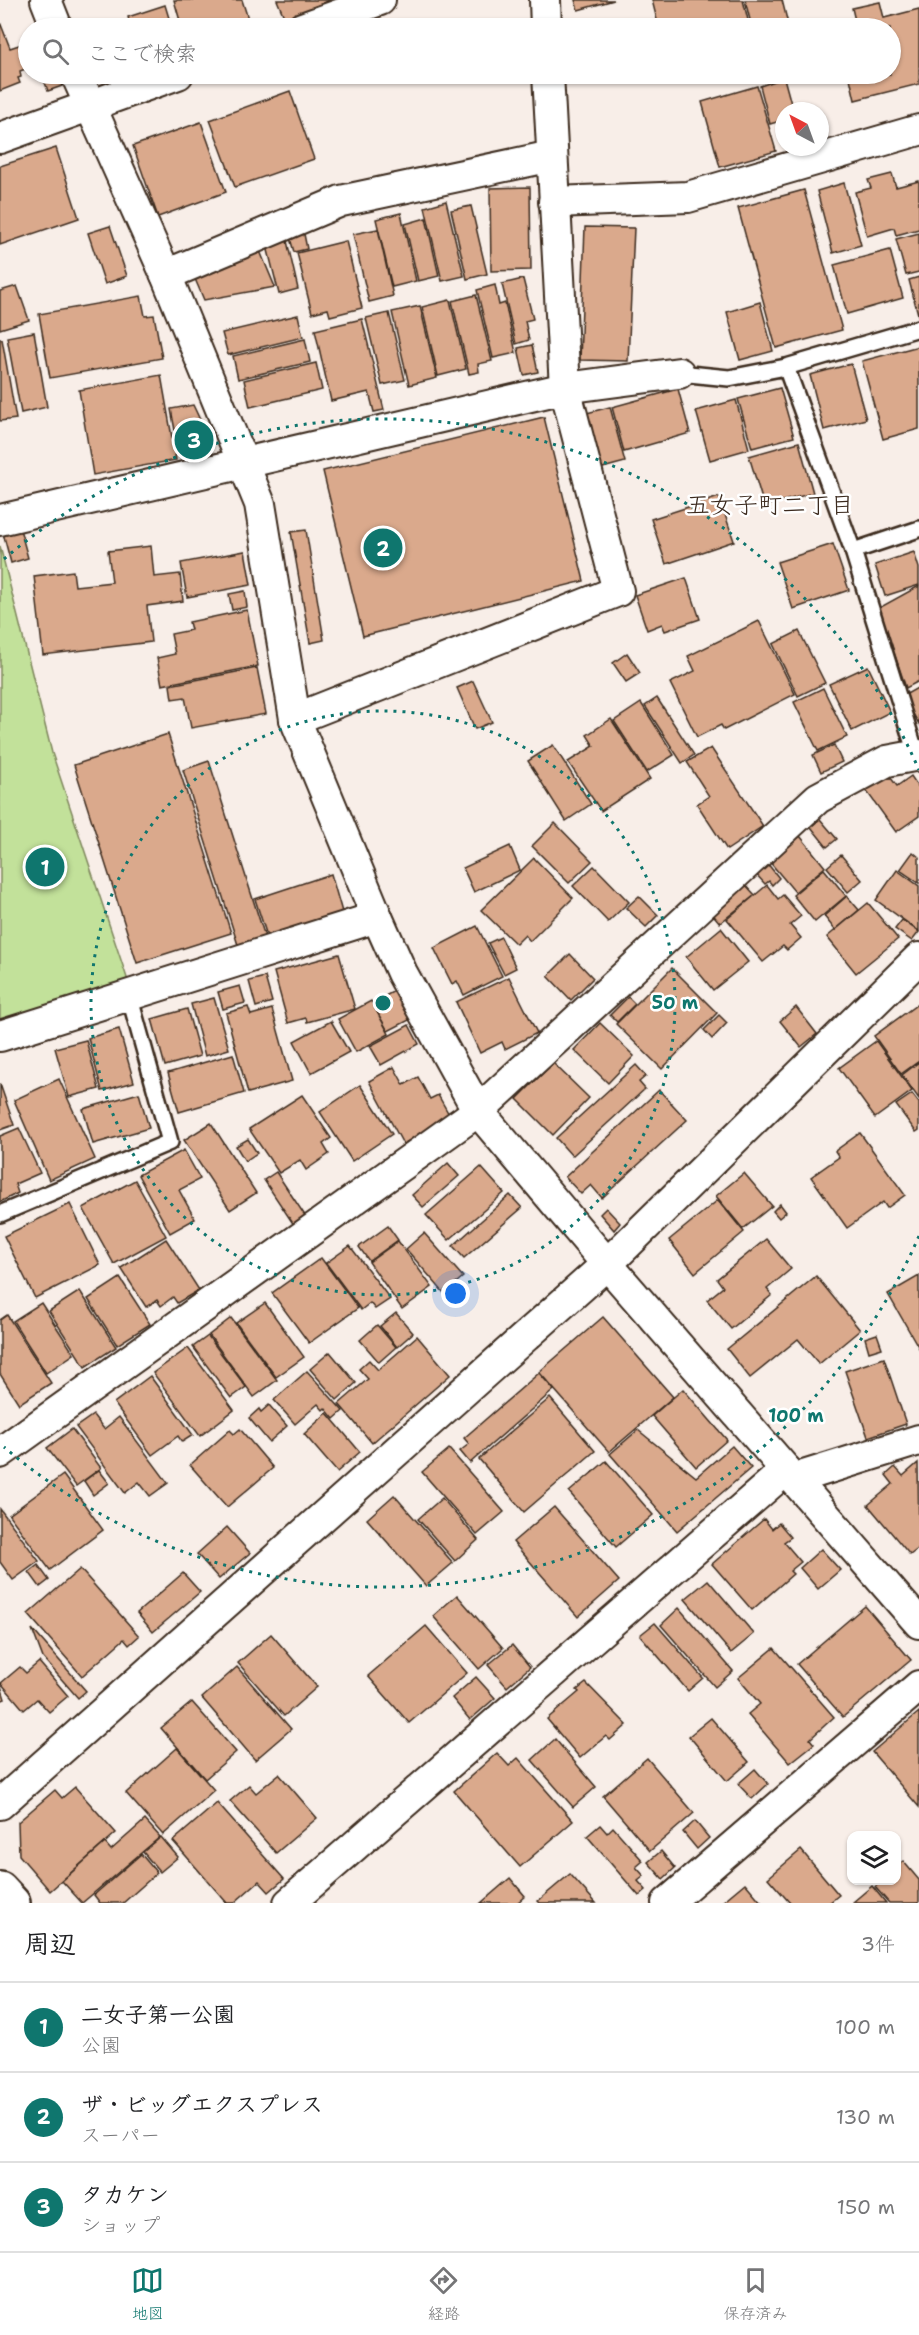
<!DOCTYPE html>
<html lang="ja">
<meta charset="utf-8">
<style>
body{margin:0;font-family:"Shantell Sans","Klee One",sans-serif;background:#f2f2f2;color:#202124}
.controls{position:absolute;right:18px;bottom:18px;display:grid;overflow:hidden;border-radius:12px;box-shadow:0 2px 4px #0004}
.controls button{width:54px;height:54px;display:grid;place-items:center;padding:0;border:0;border-bottom:2px solid #e0e0e0;background:#fff;color:#202124;font:30px sans-serif}
.compass{position:absolute;left:775px;top:102px;width:54px;height:54px;border-radius:50%;background:#fff;box-shadow:0 2px 4px #0004;rotate:319deg}
.you{position:absolute;left:456px;top:1294px;width:21px;height:21px;margin:-15px;border:4px solid #fff;border-radius:50%;background:#1a73e8;box-shadow:0 0 0 9px #1a73e833}
.badge{display:grid;place-items:center;width:39px;height:39px;border-radius:50%;background:#0f766e;color:#fff;font-size:20px;font-weight:700}
.pin{position:absolute;translate:-50% -50%;border:3px solid #fff;box-shadow:0 2px 6px #0006}
.list{margin:0;padding:0;list-style:none}
h2{display:flex;justify-content:space-between;align-items:center;height:78px;margin:0;padding:0 24px;font-size:26px}
h2 small{font-size:20px;font-weight:400;color:#757577}
.list li{display:grid;grid-template-columns:39px 1fr auto;gap:18px;align-items:center;box-sizing:border-box;height:90px;padding:0 24px;border-top:2px solid #e0e0e0}
.list b{display:block;font-size:22px;white-space:nowrap}
.list p{margin:0;font-size:20px;white-space:nowrap;color:#757577}
.list em{font-size:20px;font-style:normal;color:#757577}
.icon{flex:none;width:33px;height:33px;fill:none;stroke:currentColor;stroke-width:2;stroke-linecap:round;stroke-linejoin:round}
.map{position:relative;flex:none;width:919px;height:1903px;overflow:hidden}
.search{position:absolute;background:#fff;box-shadow:0 2px 4px #0004;left:18px;right:18px;top:18px;height:66px;display:flex;align-items:center;gap:15px;box-sizing:border-box;padding:0 21px;border-radius:33px;color:#757577;font-size:22px}
.sheet{height:348px;background:#fff}
nav{display:flex;justify-content:space-around;align-items:center;box-sizing:border-box;height:84px;border-top:2px solid #e0e0e0;background:#fff;font-size:16px;color:#757577}
nav a{display:grid;justify-items:center;gap:3px}
nav .on{color:#0f766e}
.map>svg:first-child{display:block}
</style>
<div class="map">
<svg width="919" height="1903" viewBox="0 0 919 1903">
<rect width="100%" height="100%" fill="#f8eee8"/>
<filter id="ink" filterUnits="userSpaceOnUse"><feTurbulence type="fractalNoise" baseFrequency=".0167" numOctaves="2"/><feDisplacementMap in="SourceGraphic" scale="12" xChannelSelector="R" yChannelSelector="G"/><feConvolveMatrix kernelMatrix="1 2 1 2 8 2 1 2 1" color-interpolation-filters="sRGB"/></filter>
<g filter="url(#ink)">
<!-- green -->
<polygon fill="#c2e19a" stroke="#7e865c" stroke-width="1.5" points="0,546 52,753 128,981 0,1020"/>
<!-- building -->
<g fill="#daa98c" stroke="#3b2a1e" stroke-width="1.5">
<polygon points="174,0 242,0 251,28 182,28"/>
<polygon points="277,0 331,0 285,19"/>
<polygon points="575,0 614,0 578,10"/>
<polygon points="652,0 743,0 750,28 659,28"/>
<polygon points="745,0 782,0 789,28 752,28"/>
<polygon points="880,2 884,18 919,9 919,84 855,100 849,74 890,74 890,28 840,28 856,25 852,8"/>
<polygon points="165,5 172,28 131,28 128,17"/>
<polygon points="0,22 10,48 22,44 28,62 28,68 20,71 21,77 18,78 20,83 0,91"/>
<polygon points="42,74 57,74 62,86 48,91"/>
<polygon points="784,78 793,111 784,111 784,120 770,124 760,86"/>
<polygon points="757,86 776,151 720,167 702,102"/>
<polygon points="290,91 314,159 235,187 210,120"/>
<polygon points="201,122 226,192 158,217 133,146"/>
<polygon points="56,148 79,218 0,245 0,166"/>
<polygon points="892,174 896,187 919,181 919,229 896,235 894,228 867,236 855,192 871,188 868,180"/>
<polygon points="844,183 861,245 833,253 817,191"/>
<polygon points="530,187 531,270 491,271 490,188"/>
<polygon points="804,190 842,330 776,348 738,208"/>
<polygon points="446,201 464,276 442,281 425,207"/>
<polygon points="471,206 487,274 467,279 451,210"/>
<polygon points="401,213 416,281 392,287 376,219"/>
<polygon points="426,218 439,276 418,281 405,224"/>
<polygon points="110,226 127,276 105,284 88,233"/>
<polygon points="585,227 634,228 628,361 580,360"/>
<polygon points="378,229 393,296 369,302 353,234"/>
<polygon points="919,233 919,272 906,275 896,239"/>
<polygon points="304,234 307,249 294,252 290,238"/>
<polygon points="287,241 298,289 279,294 267,246"/>
<polygon points="346,241 362,308 330,316 328,309 312,313 297,253"/>
<polygon points="890,250 903,298 847,314 834,265"/>
<polygon points="260,251 275,287 204,300 195,279"/>
<polygon points="919,277 919,318 909,280"/>
<polygon points="523,279 533,319 525,321 529,340 516,344 502,284"/>
<polygon points="495,285 499,305 505,303 516,353 493,358 477,290"/>
<polygon points="17,286 29,320 0,329 0,291"/>
<polygon points="476,295 492,361 478,364 479,372 469,374 452,301"/>
<polygon points="141,296 145,316 154,315 162,358 50,378 39,314"/>
<polygon points="450,300 466,369 438,376 422,307"/>
<polygon points="760,302 773,351 740,360 727,312"/>
<polygon points="420,306 437,378 409,385 392,312"/>
<polygon points="389,313 405,380 382,385 366,318"/>
<polygon points="298,315 303,337 228,355 222,333"/>
<polygon points="362,319 384,410 374,412 369,392 331,401 315,330"/>
<polygon points="34,332 47,407 21,413 7,337"/>
<polygon points="0,339 2,339 16,419 0,421"/>
<polygon points="305,339 310,362 238,379 233,356"/>
<polygon points="532,345 538,372 524,375 518,348"/>
<polygon points="919,346 919,429 883,439 862,361"/>
<polygon points="316,363 322,390 250,407 244,380"/>
<polygon points="851,364 866,419 824,430 810,375"/>
<polygon points="161,375 176,460 93,475 79,390"/>
<polygon points="780,388 794,437 752,448 738,399"/>
<polygon points="678,389 690,433 624,452 612,407"/>
<polygon points="736,400 749,449 710,460 696,411"/>
<polygon points="193,405 210,441 206,452 180,457 171,409"/>
<polygon points="610,407 625,462 599,469 583,414"/>
<polygon points="544,417 584,581 363,636 323,471"/>
<polygon points="799,442 813,493 764,506 749,456"/>
<polygon points="719,497 734,541 666,564 651,519"/>
<polygon points="20,529 28,558 11,563 3,533"/>
<polygon points="306,530 324,640 310,643 291,532"/>
<polygon points="833,544 849,590 793,609 777,562"/>
<polygon points="151,546 154,577 180,574 183,601 147,606 151,642 43,655 34,576 73,571 75,586 112,582 108,551"/>
<polygon points="245,551 251,585 187,597 181,563"/>
<polygon points="914,552 919,568 919,585 885,596 875,565"/>
<polygon points="686,578 700,619 665,631 662,624 647,630 635,595"/>
<polygon points="919,586 919,681 906,688 879,608"/>
<polygon points="245,591 247,607 232,610 229,594"/>
<polygon points="247,610 258,666 162,685 157,658 175,654 171,634 191,630 189,622"/>
<polygon points="759,621 795,694 724,730 721,725 697,737 670,683 695,671 688,656"/>
<polygon points="799,631 825,683 798,696 773,644"/>
<polygon points="627,653 640,673 626,682 613,663"/>
<polygon points="868,666 890,712 852,731 829,684"/>
<polygon points="257,668 266,714 191,728 185,697 172,699 170,685"/>
<polygon points="473,681 492,722 475,729 457,688"/>
<polygon points="919,687 919,724 903,696"/>
<polygon points="823,688 847,737 818,751 794,702"/>
<polygon points="657,698 694,755 682,763 645,706"/>
<polygon points="641,703 674,755 647,772 614,721"/>
<polygon points="611,719 650,779 601,811 568,762 594,746 587,735"/>
<polygon points="168,734 231,933 137,963 74,765"/>
<polygon points="553,745 591,804 566,821 528,761"/>
<polygon points="834,745 842,762 821,772 813,755"/>
<polygon points="711,748 763,826 727,850 697,804 709,796 687,762"/>
<polygon points="209,761 265,937 238,945 183,770"/>
<polygon points="887,773 897,786 911,776 919,788 919,816 896,832 865,789"/>
<polygon points="820,819 837,839 827,847 811,827"/>
<polygon points="555,823 592,861 569,883 532,846"/>
<polygon points="800,836 825,867 795,892 769,861"/>
<polygon points="510,846 520,870 474,892 463,868"/>
<polygon points="913,852 919,857 919,883 900,870"/>
<polygon points="841,855 862,880 848,892 827,867"/>
<polygon points="534,858 573,898 530,941 525,935 516,944 481,910"/>
<polygon points="767,863 779,878 772,885 769,881 765,884 755,873"/>
<polygon points="594,866 629,902 608,922 573,886"/>
<polygon points="824,869 846,896 815,922 793,895"/>
<polygon points="897,870 919,886 919,931 876,900"/>
<polygon points="331,874 342,912 267,936 255,899"/>
<polygon points="744,883 755,895 720,923 710,911"/>
<polygon points="767,885 778,899 783,895 801,916 790,925 801,938 787,950 783,946 763,962 727,919"/>
<polygon points="639,896 658,915 646,927 626,908"/>
<polygon points="847,896 859,910 835,930 824,916"/>
<polygon points="868,903 898,939 856,973 827,937"/>
<polygon points="902,920 919,932 912,941 895,929"/>
<polygon points="477,926 502,976 464,995 457,981 452,984 434,948"/>
<polygon points="721,928 748,962 713,990 686,957"/>
<polygon points="501,937 516,968 504,974 488,943"/>
<polygon points="339,954 355,1009 307,1022 306,1018 288,1023 274,972"/>
<polygon points="570,954 593,978 571,1000 548,976"/>
<polygon points="672,968 717,1013 662,1069 616,1024"/>
<polygon points="265,977 272,1002 256,1007 249,981"/>
<polygon points="509,977 537,1033 505,1049 502,1042 480,1053 456,1002"/>
<polygon points="240,986 245,1003 223,1009 218,992"/>
<polygon points="398,989 413,1018 388,1031 372,1003"/>
<polygon points="628,997 635,1004 617,1022 610,1015"/>
<polygon points="214,998 229,1049 205,1056 191,1004"/>
<polygon points="371,1001 389,1034 356,1052 338,1019"/>
<polygon points="919,1003 919,1061 901,1074 874,1036"/>
<polygon points="248,1007 251,1015 272,1009 292,1081 248,1093 226,1013"/>
<polygon points="796,1007 817,1034 801,1047 780,1021"/>
<polygon points="187,1009 200,1056 165,1066 152,1019"/>
<polygon points="719,1015 727,1023 712,1039 704,1030"/>
<polygon points="331,1021 349,1052 311,1073 294,1041"/>
<polygon points="600,1023 634,1056 608,1083 574,1050"/>
<polygon points="409,1025 419,1044 381,1065 370,1046"/>
<polygon points="119,1029 134,1082 102,1091 88,1038"/>
<polygon points="86,1040 99,1089 69,1097 55,1048"/>
<polygon points="876,1041 912,1091 875,1118 839,1068"/>
<polygon points="233,1054 244,1093 179,1112 168,1073"/>
<polygon points="919,1062 919,1099 902,1075"/>
<polygon points="553,1063 589,1098 553,1135 517,1099"/>
<polygon points="636,1065 646,1076 639,1082 645,1089 572,1156 556,1138"/>
<polygon points="394,1067 404,1085 418,1077 430,1099 438,1095 451,1118 403,1144 369,1081"/>
<polygon points="59,1079 95,1159 49,1180 14,1100"/>
<polygon points="0,1084 14,1125 0,1130"/>
<polygon points="360,1085 392,1134 352,1161 320,1112"/>
<polygon points="659,1090 687,1120 602,1198 591,1185 581,1194 565,1177"/>
<polygon points="139,1093 149,1128 93,1144 83,1109"/>
<polygon points="912,1094 919,1103 919,1130 916,1132 896,1105"/>
<polygon points="302,1095 331,1138 323,1144 329,1154 306,1170 300,1160 279,1173 249,1129"/>
<polygon points="211,1123 256,1193 230,1210 184,1140"/>
<polygon points="19,1128 40,1173 15,1184 18,1193 0,1202 0,1136"/>
<polygon points="860,1133 905,1195 887,1208 883,1202 847,1228 811,1177 839,1157 835,1151"/>
<polygon points="248,1139 257,1153 245,1161 236,1146"/>
<polygon points="184,1150 200,1179 179,1190 195,1219 170,1233 138,1175"/>
<polygon points="448,1163 459,1176 423,1207 412,1195"/>
<polygon points="481,1167 504,1193 449,1240 426,1215"/>
<polygon points="276,1172 306,1217 294,1225 264,1180"/>
<polygon points="744,1173 772,1206 743,1229 716,1196"/>
<polygon points="135,1180 166,1236 114,1264 83,1208"/>
<polygon points="510,1195 522,1208 464,1258 453,1246"/>
<polygon points="718,1200 744,1232 695,1273 669,1240"/>
<polygon points="70,1204 100,1265 35,1298 4,1236"/>
<polygon points="780,1204 786,1212 779,1218 773,1211"/>
<polygon points="606,1208 620,1223 614,1230 600,1214"/>
<polygon points="388,1226 398,1240 369,1261 359,1247"/>
<polygon points="424,1233 463,1277 444,1293 406,1249"/>
<polygon points="166,1239 199,1290 177,1303 173,1297 161,1306 157,1300 146,1307 121,1268"/>
<polygon points="766,1239 791,1269 767,1289 772,1295 731,1329 707,1300 723,1287 717,1279"/>
<polygon points="398,1241 432,1287 402,1309 369,1262"/>
<polygon points="350,1246 390,1299 375,1309 370,1303 361,1310 326,1263"/>
<polygon points="321,1258 358,1308 309,1343 272,1293"/>
<polygon points="816,1276 860,1330 819,1364 798,1339 750,1378 727,1349"/>
<polygon points="919,1276 919,1348 888,1294"/>
<polygon points="120,1278 150,1324 117,1345 88,1299"/>
<polygon points="80,1291 116,1347 85,1367 49,1311"/>
<polygon points="41,1303 74,1354 46,1373 13,1321"/>
<polygon points="265,1303 304,1357 276,1377 236,1323"/>
<polygon points="396,1313 413,1333 397,1347 380,1326"/>
<polygon points="7,1315 51,1383 19,1404 0,1374 0,1320"/>
<polygon points="603,1317 673,1397 609,1452 539,1372"/>
<polygon points="231,1318 277,1380 254,1397 209,1335"/>
<polygon points="377,1325 396,1347 379,1362 360,1340"/>
<polygon points="877,1334 882,1348 869,1352 865,1338"/>
<polygon points="208,1336 246,1387 231,1398 193,1347"/>
<polygon points="417,1336 450,1375 372,1443 339,1404 368,1379 359,1369 369,1360 378,1370"/>
<polygon points="188,1348 234,1410 200,1436 153,1373"/>
<polygon points="330,1352 356,1383 337,1400 310,1369"/>
<polygon points="884,1358 906,1424 868,1437 845,1371"/>
<polygon points="307,1371 343,1411 334,1419 325,1408 323,1410 318,1404 295,1424 274,1400"/>
<polygon points="539,1373 554,1390 470,1463 460,1451 469,1444 464,1438"/>
<polygon points="150,1376 193,1435 182,1442 178,1436 152,1455 114,1403"/>
<polygon points="683,1389 727,1440 696,1467 652,1416"/>
<polygon points="550,1398 595,1451 524,1512 479,1459"/>
<polygon points="269,1405 287,1426 269,1442 249,1418 259,1409 261,1412"/>
<polygon points="327,1413 360,1452 337,1472 304,1434"/>
<polygon points="93,1415 104,1429 119,1417 168,1483 150,1496 139,1482 125,1493 76,1427"/>
<polygon points="72,1429 101,1468 76,1486 47,1448"/>
<polygon points="240,1429 273,1468 227,1507 190,1465 230,1430 234,1434"/>
<polygon points="638,1430 696,1477 732,1446 751,1468 677,1531 610,1454"/>
<polygon points="449,1449 504,1512 477,1535 422,1472"/>
<polygon points="606,1461 653,1515 616,1547 569,1492"/>
<polygon points="918,1463 919,1548 910,1555 868,1505 893,1484 886,1475 895,1467 903,1476"/>
<polygon points="99,1470 109,1483 93,1495 84,1481"/>
<polygon points="63,1475 103,1530 50,1570 9,1515"/>
<polygon points="394,1495 453,1563 426,1586 367,1519"/>
<polygon points="442,1498 478,1540 455,1561 418,1519"/>
<polygon points="554,1507 619,1581 578,1617 513,1542"/>
<polygon points="0,1509 39,1561 13,1580 0,1562"/>
<polygon points="764,1519 772,1529 779,1523 791,1537 784,1542 801,1562 790,1571 793,1574 752,1610 712,1564"/>
<polygon points="227,1527 250,1553 219,1579 197,1554"/>
<polygon points="821,1549 840,1570 818,1589 800,1568"/>
<polygon points="38,1565 49,1580 40,1587 29,1572"/>
<polygon points="80,1569 139,1636 129,1645 124,1639 82,1676 28,1614"/>
<polygon points="183,1573 200,1592 153,1632 137,1613"/>
<polygon points="708,1580 754,1634 731,1653 685,1599"/>
<polygon points="457,1595 503,1648 479,1669 433,1616"/>
<polygon points="865,1606 911,1660 843,1717 797,1664"/>
<polygon points="679,1608 733,1671 715,1687 661,1625"/>
<polygon points="655,1623 703,1678 688,1691 640,1635"/>
<polygon points="426,1626 467,1673 409,1723 368,1676"/>
<polygon points="32,1629 86,1691 78,1698 43,1658"/>
<polygon points="271,1634 317,1687 284,1716 238,1663"/>
<polygon points="512,1645 530,1667 507,1687 488,1665"/>
<polygon points="774,1648 834,1717 810,1739 814,1744 790,1763 748,1714 760,1704 738,1678"/>
<polygon points="39,1662 68,1696 49,1712 37,1699 24,1710 1,1683 20,1667 26,1673"/>
<polygon points="237,1667 291,1729 255,1760 202,1698"/>
<polygon points="476,1677 495,1698 470,1720 452,1698"/>
<polygon points="0,1683 5,1699 0,1701"/>
<polygon points="586,1683 627,1725 610,1740 606,1736 580,1758 547,1719 579,1692 577,1690"/>
<polygon points="192,1702 236,1752 205,1779 161,1728"/>
<polygon points="919,1712 919,1807 872,1752"/>
<polygon points="711,1718 749,1762 727,1781 689,1736"/>
<polygon points="555,1739 596,1787 573,1807 532,1760"/>
<polygon points="177,1748 214,1790 163,1835 126,1793"/>
<polygon points="497,1753 509,1766 518,1758 573,1821 520,1867 454,1791"/>
<polygon points="647,1758 694,1813 650,1851 603,1796"/>
<polygon points="755,1769 768,1784 752,1799 738,1784"/>
<polygon points="279,1774 317,1818 276,1853 230,1801 249,1785 256,1793"/>
<polygon points="75,1787 116,1833 50,1891 19,1855 18,1822 55,1790 62,1798"/>
<polygon points="217,1803 284,1879 269,1892 259,1881 234,1903 227,1903 173,1841"/>
<polygon points="145,1820 160,1837 82,1903 62,1881 105,1843 111,1850"/>
<polygon points="695,1821 709,1838 697,1849 683,1832"/>
<polygon points="600,1825 607,1833 613,1827 643,1861 636,1867 644,1876 638,1881 646,1890 639,1896 587,1836"/>
<polygon points="161,1837 178,1857 160,1872 143,1852"/>
<polygon points="801,1850 839,1895 829,1903 790,1903 768,1878"/>
<polygon points="661,1851 675,1868 663,1879 648,1862"/>
<polygon points="141,1854 157,1873 123,1903 100,1903 94,1895"/>
<polygon points="903,1861 919,1880 919,1903 889,1903 875,1887 882,1880 896,1880 896,1867"/>
<polygon points="570,1874 596,1903 540,1903 538,1901"/>
<polygon points="510,1878 525,1896 517,1903 481,1903"/>
<polygon points="745,1883 762,1903 721,1903"/>
<polygon points="872,1886 886,1903 854,1903 853,1902"/>
</g>
<g fill="none" stroke-linecap="round" stroke-linejoin="round">
<defs>
<g id="lane">
<polyline points="786,367 853,551 916,754"/>
<polyline points="679,373 729,378 786,367 919,328"/>
<polyline points="853,551 919,529"/>
<polyline points="0,1214 170,1142 129,995"/>
</g>
<g id="street">
<polyline points="46,0 57,28"/>
<polyline points="545,0 546,28"/>
<polyline points="302,28 380,0"/>
<polyline points="76,74 166,275 260,504 295,719 377,917 402,973 478,1111 607,1264 919,1623"/>
<polyline points="0,138 178,74"/>
<polyline points="554,202 688,197 919,130"/>
<polyline points="166,275 341,201 552,156"/>
<polyline points="0,520 565,388 679,373"/>
<polyline points="295,719 618,591 565,388 548,74"/>
<polyline points="0,1036 377,917"/>
<polyline points="0,1453 478,1111 818,798 887,761 919,755"/>
<polyline points="794,1479 919,1440"/>
<polyline points="0,1804 607,1264 919,958"/>
<polyline points="289,1903 786,1470"/>
<polyline points="667,1903 919,1686"/>
</g>
<polyline id="secondary" points="0,1889 13,1903"/>
</defs>
<!-- lane casing -->
<use href="#lane" stroke="#3b2a1e" stroke-width="20"/>
<!-- street casing -->
<use href="#street" stroke="#3b2a1e" stroke-width="34"/>
<!-- secondary casing -->
<use href="#secondary" stroke="#3b2a1e" stroke-width="38"/>
<!-- lane -->
<use href="#lane" stroke="#fff" stroke-width="15"/>
<!-- street -->
<use href="#street" stroke="#fff" stroke-width="30"/>
<!-- secondary -->
<use href="#secondary" stroke="#fff" stroke-width="33"/>
</g>
</g>
<!-- distance rings -->
<g fill="none" stroke="#0f766e" stroke-width="3" stroke-dasharray="3 6">
<circle cx="383" cy="1003" r="292"/>
<path d="M919 1236A584 584 0 0 1 4 1447M4 559A584 584 0 0 1 919 770"/>
</g>
<g text-anchor="middle" stroke-width="5" stroke-linejoin="round" paint-order="stroke">
<!-- neighbourhood labels -->
<g font-size="24" fill="#3b2a1e" stroke="#fff">
<text x="770" y="513">五女子町二丁目</text>
</g>
</g>
<circle cx="383" cy="1003" r="9" fill="#0f766e" stroke="#fff" stroke-width="3"/>
<g font-size="18" text-anchor="middle" font-weight="bold" fill="#0f766e" stroke="#fff" stroke-width="5" stroke-linejoin="round" paint-order="stroke">
<text x="675" y="1009">50 m</text>
<text x="796" y="1422">100 m</text>
</g>
</svg>
<div class="controls">
<button><svg class="icon" aria-label="layers" viewBox="0 0 24 24"><path d="M12 4l9 5-9 5-9-5zM3 14l9 5 9-5"/></svg></button>
</div>
<svg class="compass" viewBox="-18 -18 36 36"><path d="M0-13l5 13h-10z" fill="#e53935"/><path d="M0 13l5-13h-10z" fill="#757577"/></svg>
<div class="you"></div>
<div class="pin badge" style="left:45px;top:867px">1</div>
<div class="pin badge" style="left:383px;top:548px">2</div>
<div class="pin badge" style="left:194px;top:440px">3</div>
<div class="search"><svg class="icon" aria-label="search" viewBox="0 0 24 24"><circle cx="10" cy="10" r="6"/><path d="M15 15l6 6"/></svg>ここで検索</div>
</div>
<section class="sheet">
<h2>周辺<small>3件</small></h2>
<ul class="list">
<li><span class="badge">1</span><div><b>二女子第一公園</b><p>公園</p></div><em>100 m</em></li>
<li><span class="badge">2</span><div><b>ザ・ビッグエクスプレス</b><p>スーパー</p></div><em>130 m</em></li>
<li><span class="badge">3</span><div><b>タカケン</b><p>ショップ</p></div><em>150 m</em></li>
</ul>
</section>
<nav>
<a class="on"><svg class="icon" aria-label="map" viewBox="0 0 24 24"><path d="M3 6l6-2 6 2 6-2v14l-6 2-6-2-6 2zM9 4v14M15 6v14"/></svg>地図</a>
<a><svg class="icon" aria-label="directions" viewBox="0 0 24 24"><path d="M12 3l9 9-9 9-9-9zM9 14v-3h6M13 9l2 2-2 2"/></svg>経路</a>
<a><svg class="icon" aria-label="saved" viewBox="0 0 24 24"><path d="M7 4h10v16l-5-4-5 4z"/></svg>保存済み</a>
</nav>
